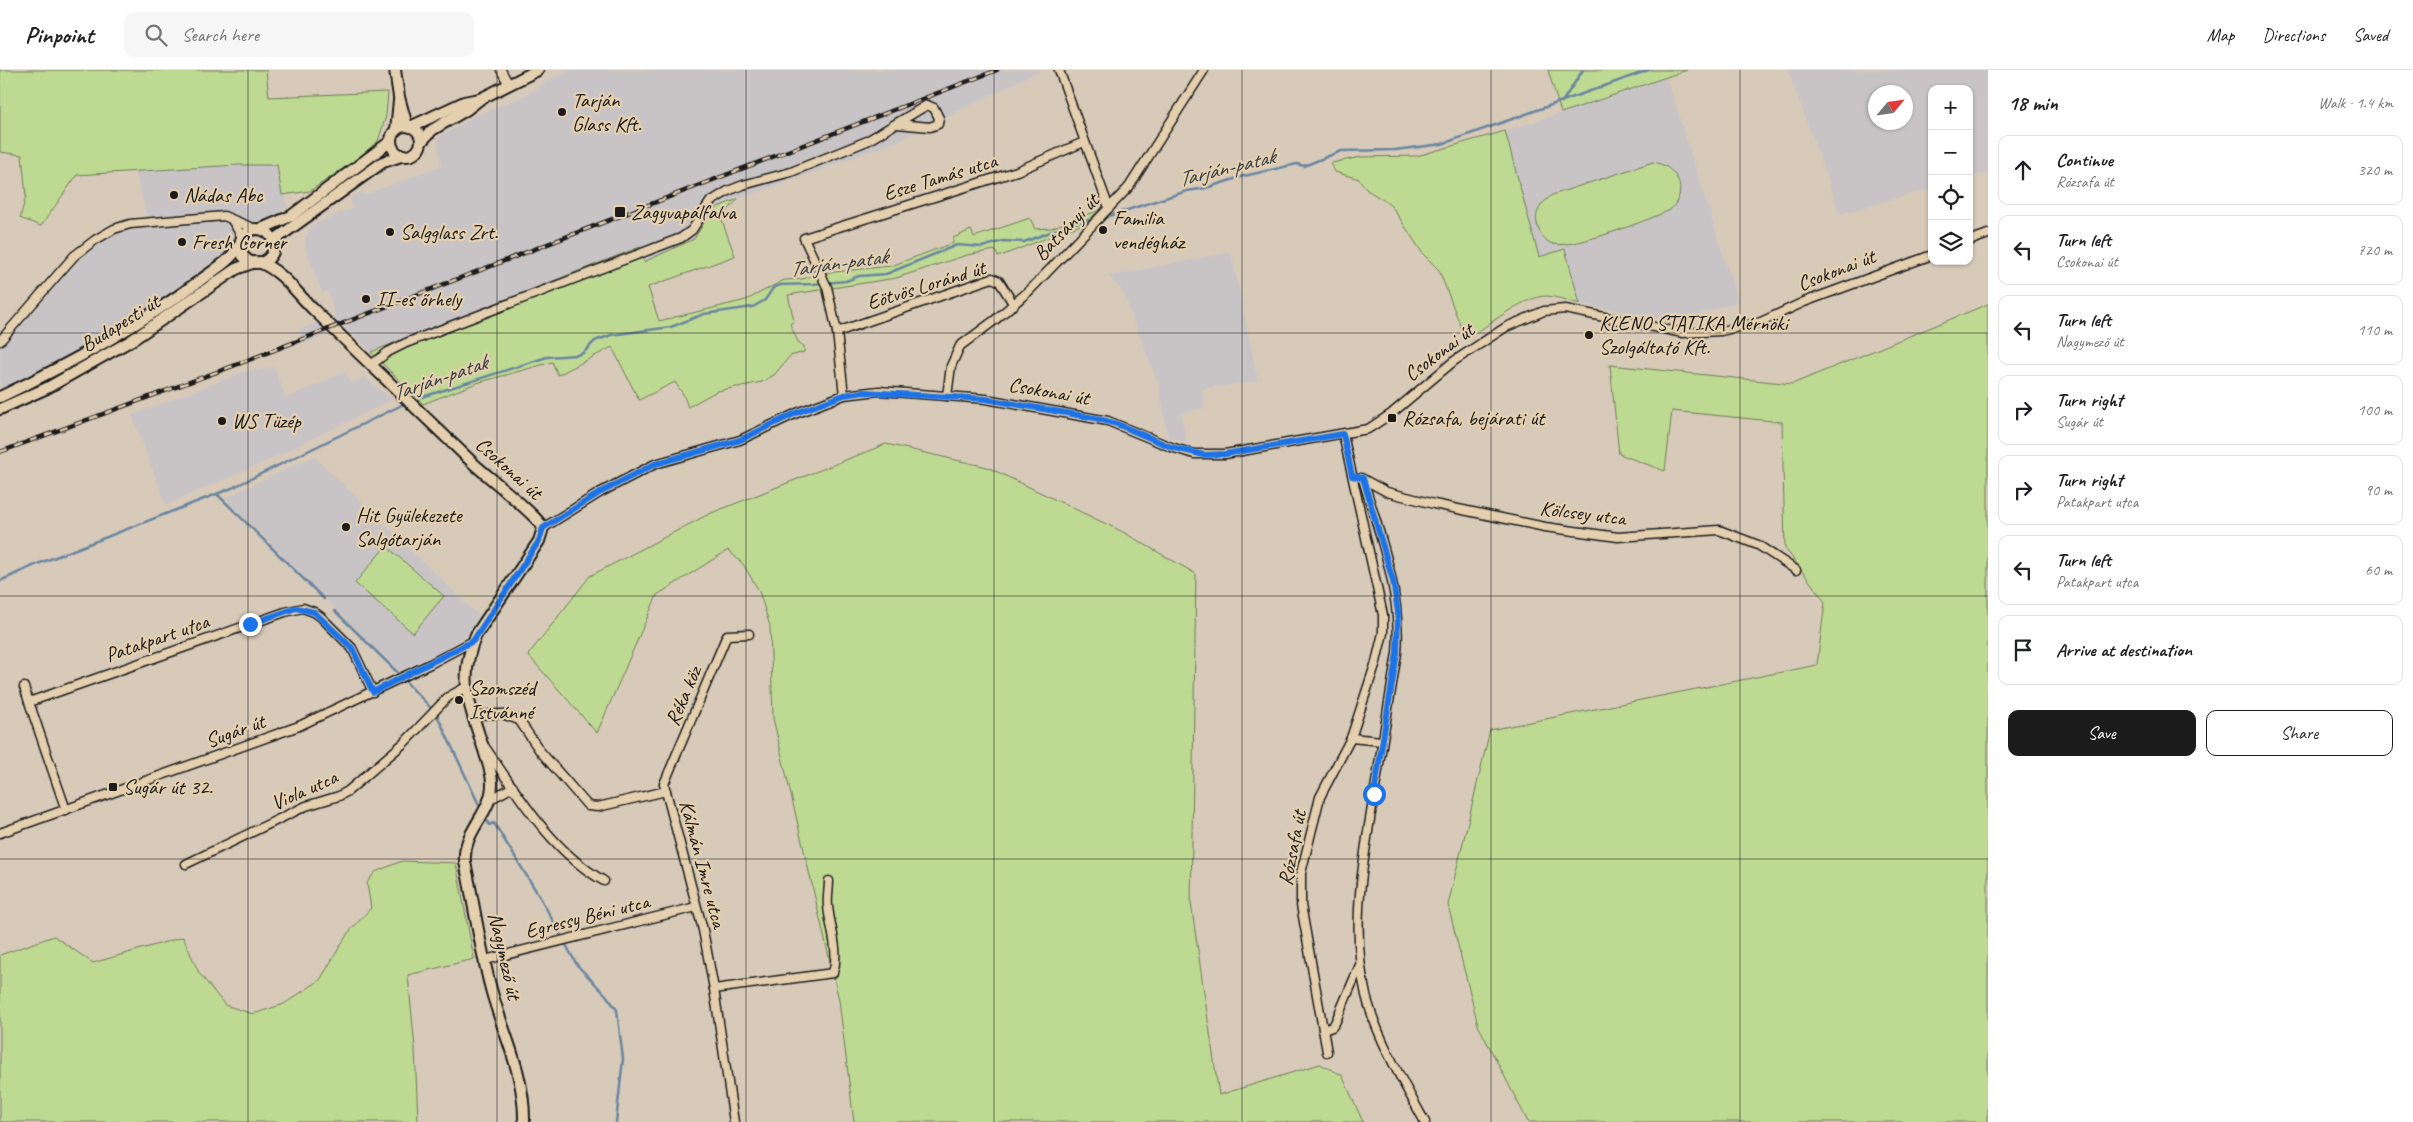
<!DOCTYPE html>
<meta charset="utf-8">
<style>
body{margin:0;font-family:Caveat,sans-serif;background:#f6f6f6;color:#202124}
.controls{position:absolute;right:15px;top:15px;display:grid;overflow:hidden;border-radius:10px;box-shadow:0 1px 4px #0004}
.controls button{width:45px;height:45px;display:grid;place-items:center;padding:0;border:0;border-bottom:1px solid #e0e0e0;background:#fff;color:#202124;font:25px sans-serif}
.compass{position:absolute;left:1868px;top:15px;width:45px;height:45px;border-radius:50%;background:#fff;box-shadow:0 1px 4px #0004;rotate:61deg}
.stop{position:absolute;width:15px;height:15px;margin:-11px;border:4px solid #1a73e8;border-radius:50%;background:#fff}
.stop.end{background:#1a73e8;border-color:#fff;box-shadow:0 1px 5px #0008}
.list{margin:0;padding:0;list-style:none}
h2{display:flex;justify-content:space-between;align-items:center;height:65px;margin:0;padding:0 20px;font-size:21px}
h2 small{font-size:16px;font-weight:400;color:#757577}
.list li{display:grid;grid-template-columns:32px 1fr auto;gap:15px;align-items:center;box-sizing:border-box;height:70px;margin:0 10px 10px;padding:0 10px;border:1px solid #e0e0e0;border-radius:10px}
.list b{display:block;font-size:19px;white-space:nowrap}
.list p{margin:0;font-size:16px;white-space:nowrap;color:#757577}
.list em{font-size:16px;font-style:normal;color:#757577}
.actions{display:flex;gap:10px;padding:15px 20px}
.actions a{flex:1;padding:11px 0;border:1px solid #1c1c1c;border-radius:10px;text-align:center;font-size:18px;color:#1c1c1c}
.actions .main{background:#1c1c1c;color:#fff}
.icon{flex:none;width:28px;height:28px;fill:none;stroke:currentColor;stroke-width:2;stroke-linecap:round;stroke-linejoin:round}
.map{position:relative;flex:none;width:1988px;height:1052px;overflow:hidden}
header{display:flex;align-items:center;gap:30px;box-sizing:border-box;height:70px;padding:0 25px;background:#fff;border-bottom:1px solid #e0e0e0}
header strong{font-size:24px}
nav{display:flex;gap:28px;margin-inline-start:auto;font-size:18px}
.search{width:350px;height:45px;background:#f6f6f6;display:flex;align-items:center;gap:12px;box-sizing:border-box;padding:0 18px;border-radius:10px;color:#757577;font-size:19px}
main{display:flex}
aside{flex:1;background:#fff}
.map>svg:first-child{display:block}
</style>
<header>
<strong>Pinpoint</strong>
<div class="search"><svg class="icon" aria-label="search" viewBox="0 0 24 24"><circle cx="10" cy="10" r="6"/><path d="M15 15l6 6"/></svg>Search here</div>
<nav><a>Map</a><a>Directions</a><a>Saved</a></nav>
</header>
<main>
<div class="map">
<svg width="1988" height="1052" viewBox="0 0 1988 1052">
<rect width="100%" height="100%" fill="#d7cab9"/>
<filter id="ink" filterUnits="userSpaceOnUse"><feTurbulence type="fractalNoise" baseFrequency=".02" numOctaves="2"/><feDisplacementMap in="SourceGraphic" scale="10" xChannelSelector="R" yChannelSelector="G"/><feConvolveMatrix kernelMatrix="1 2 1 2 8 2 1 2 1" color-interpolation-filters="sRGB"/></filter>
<g filter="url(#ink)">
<!-- built -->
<g fill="#c8c4c6" fill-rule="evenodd">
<polygon points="570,0 1041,0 898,71 718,137 705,151 694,169 643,192 639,177 371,282 346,258 304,273 299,260 335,245 328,221 322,223 305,178 305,169 311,155 353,138 349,127 363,122 364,125 441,96 437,68 475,46 526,25 550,9"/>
<path d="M1788 0H1988V102L1969 107V19H1932V118L1840 144ZM1876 22H1906V52H1876Z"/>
<polygon points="1667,8 1738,231 1683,250 1670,250 1580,234 1565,179 1539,187 1505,61"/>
<polygon points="237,95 277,95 282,125 285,124 287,137 265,152 253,151 233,166 230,178 224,186 122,256 37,303 0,320 0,277 75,188 86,178 117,161 149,155 135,101"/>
<polygon points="1231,182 1258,311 1202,319 1204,338 1181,343 1187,372 1168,368 1159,316 1122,221 1109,206"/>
<polygon points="274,297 286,328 345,302 352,313 364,306 379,320 393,329 269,390 166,435 132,345 243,302"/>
<polygon points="314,386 479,546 468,565 429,588 398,601 225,428"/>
</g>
<!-- green -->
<g fill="#beda92" stroke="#6d7b57">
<polygon points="0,0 266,0 269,27 388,22 386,46 378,71 357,89 310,121 282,125 277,95 237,95 77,105 41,156 20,148 26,126 22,85 0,82"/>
<polygon points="1548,0 1687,0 1561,43"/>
<path d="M1505 61 1539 187 1565 179 1580 234C1569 231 1559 227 1547 226 1523 226 1486 257 1466 270L1439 200 1423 184 1393 138 1385 131 1367 120 1359 109 1335 102 1331 93 1361 87 1417 86Z"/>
<path d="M1653 92C1677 96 1690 121 1670 140 1648 150 1574 179 1553 174 1544 171 1538 161 1537 153 1534 141 1543 132 1552 125Z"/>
<polygon points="738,129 721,148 735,186 648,217 659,251 746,230 784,210 803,209 816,204 891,196 953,173 953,168 971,160 974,167 1030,148 1035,159 1051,158 1100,140 1083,154 998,187 995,180 967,185 896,208 788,225 794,251 790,254 798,272 804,276 804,282 790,286 774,305 762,312 717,321 688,337 683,324 675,312 639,330 612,277 558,305 552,292 477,313 423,334 371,282 640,177 644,192 694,169 705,151 718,137"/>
<polygon points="1988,234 1988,1052 1528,1052 1478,955 1448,835 1490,660 1817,595 1825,532 1785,478 1782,352 1672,341 1665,401 1619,384 1610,295 1792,314"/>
<polygon points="886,374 987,397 1123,462 1196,504 1191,833 1219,1025 1320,994 1342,1005 1363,1052 854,1052 839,930 773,648 770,556 759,521 743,494 728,480 657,525 597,663 528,585 590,506 709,444"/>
<polygon points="386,476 444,526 413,563 355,513"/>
<polygon points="402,791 456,793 474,889 408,905 415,978 418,1052 0,1052 0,885 54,866 93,893 183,867 199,903 225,935 253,944 284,934 320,910 348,863 371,838 367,813 375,802"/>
</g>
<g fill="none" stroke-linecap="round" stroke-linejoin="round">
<!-- stream -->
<g stroke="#6a86a1" stroke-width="2.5">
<polyline points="1562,32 1583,0"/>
<polyline points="1102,148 1187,121 1206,118 1244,106 1297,94 1304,96 1341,81 1395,80 1442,74 1649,0"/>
<polyline points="413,330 547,287 577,285 583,283 595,271 611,265 671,257 704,244 753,237 765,230 773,218 780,215 813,214 846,211 859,206 886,204 957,175 982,177 1003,171 1024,172 1074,153 1096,149"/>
<polyline points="217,424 324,529"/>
<polyline points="0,511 35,495 232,418 406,333"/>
<polyline points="335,541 397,602"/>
<polyline points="406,612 430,637"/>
<polyline points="436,643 480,737"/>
<polyline points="487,751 489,755 494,753 541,829 577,895 606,925 617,940 623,989 616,1052"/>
</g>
<defs>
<g id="minor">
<polyline points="501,0 509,15"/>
<polyline points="1059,0 1109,138"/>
<polyline points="232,150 242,167"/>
<polyline points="1969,171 1988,164"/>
<polyline points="837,262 992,208 999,211 1014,235"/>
<polyline points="0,271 74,186 95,170 114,159 130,154 224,146 255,159"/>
<polyline points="371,295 388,282 406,273 681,168 692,160 710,132 728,121 743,115 791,102 867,71 927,35 934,38 939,48 938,54 930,57 897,54"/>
<polyline points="844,325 837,262 827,217 804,168 1017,101 1084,72"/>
<polyline points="947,326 951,296 960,276 995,250 1030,220 1129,117 1204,0"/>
<polyline points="1361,408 1387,422 1434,434 1545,457 1618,467 1719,460 1758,475 1796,500"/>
<path d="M1363 409C1380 466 1402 522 1397 583 1389 630 1382 678 1374 725 1363 792 1350 857 1366 925 1376 966 1404 1014 1425 1052"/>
<polyline points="543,458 601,422 655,394 740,370 797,343 844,325 879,321 986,329 1108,351 1171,377 1194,384 1225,384 1368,359 1391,344 1454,291 1506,257 1544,241 1565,239 1683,263 1721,261 1761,252 1804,232 1932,185"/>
<polyline points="24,617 29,632"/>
<polyline points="473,645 502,644 519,650 540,681 588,736 598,737 666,721"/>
<polyline points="1351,668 1382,671"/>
<path d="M485 677C518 725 552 782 604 811"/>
<polyline points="489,730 513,717"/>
<polyline points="66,740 29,632 285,542 303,538 314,542 321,547 352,578 373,622"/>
<polyline points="0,763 299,656 430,594 473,571"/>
<polyline points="186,794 306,736 339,726 348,721 404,673 448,627 466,617"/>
<polyline points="485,890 696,837"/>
<path d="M714 919 833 903C840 880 830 859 828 836 827 828 829 819 829 811"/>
<polyline points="1323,960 1332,957 1335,953 1360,895"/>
<polyline points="1327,982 1301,835 1301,803 1320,727 1351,668 1376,592 1383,563 1383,545 1343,364"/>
<polyline points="734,1052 714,919 703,860 664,714 727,565 749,564"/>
</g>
<g id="major">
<polyline points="395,0 399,27 407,56"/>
<circle cx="406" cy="71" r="15"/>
<polyline points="410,57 464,32 479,29"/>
<polyline points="396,60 399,31"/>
<polyline points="421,72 432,60 466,40 480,29 538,0"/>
<polyline points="261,159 291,146 391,71"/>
<circle cx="257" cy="176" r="17"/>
<polyline points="273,171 383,92 404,85"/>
<path d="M259 192C284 202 296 223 315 241 368 292 421 343 474 394 487 406 539 447 543 458L539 471 476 565C457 609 470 637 484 680 487 691 492 702 492 713 493 743 462 761 465 792 474 834 480 878 491 919 503 964 525 1004 524 1052"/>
<path d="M0 327C70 294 136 257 198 212 212 201 232 191 240 174"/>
<polyline points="0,339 47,318 132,270 236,199 255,192"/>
</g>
</defs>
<!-- minor casing -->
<use href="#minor" stroke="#1c1c1c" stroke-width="11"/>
<!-- major casing -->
<use href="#major" stroke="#1c1c1c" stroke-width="14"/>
<!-- minor -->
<use href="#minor" stroke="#e4cfae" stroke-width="8"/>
<!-- major -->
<use href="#major" stroke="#e4cfae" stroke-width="10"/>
<defs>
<polyline id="rail" points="0,382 233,296 997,0"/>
</defs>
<!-- rail casing -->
<use href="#rail" stroke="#1c1c1c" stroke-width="4.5"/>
<!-- rail -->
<use href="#rail" stroke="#e4cfae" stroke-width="2.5" stroke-dasharray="8" stroke-linecap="butt"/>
</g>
</g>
<g fill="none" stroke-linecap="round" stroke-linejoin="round" filter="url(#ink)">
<!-- route -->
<polyline stroke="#1a73e8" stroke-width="6" points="250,554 296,538 314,542 352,578 373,622 473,571 539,471 543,458 601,422 655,394 740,370 796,343 844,325 864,322 986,329 1095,348 1117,354 1171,377 1204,385 1225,384 1343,364 1352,406 1363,408 1393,511 1398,542 1397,583 1374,724"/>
</g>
<!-- grid -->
<path fill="none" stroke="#1c1c1c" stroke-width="1" stroke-opacity="0.55" d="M248 0V1052M497 0V1052M746 0V1052M994 0V1052M1242 0V1052M1491 0V1052M1740 0V1052M0 263H1988M0 526H1988M0 789H1988"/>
<!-- markers -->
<g fill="#1c1c1c" stroke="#e4cfae" stroke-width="2">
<circle cx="562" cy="42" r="5"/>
<circle cx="174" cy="125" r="5"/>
<rect x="614" y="136" width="12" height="12" rx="2.5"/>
<circle cx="1103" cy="160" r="5"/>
<circle cx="390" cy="162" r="5"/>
<circle cx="182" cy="172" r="5"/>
<circle cx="366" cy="229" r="5"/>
<circle cx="1589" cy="265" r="5"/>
<rect x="1387" y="343" width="10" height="10" rx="2.5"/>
<circle cx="222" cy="351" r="5"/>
<circle cx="346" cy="457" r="5"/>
<circle cx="459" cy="630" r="5"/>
<rect x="108" y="712" width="10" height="10" rx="2.5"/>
</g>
<g text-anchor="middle" stroke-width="4.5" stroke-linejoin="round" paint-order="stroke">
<!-- poi labels -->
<g font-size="21" fill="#1c1c1c" stroke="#e4cfae" text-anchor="start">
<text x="572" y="37">Tarján<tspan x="572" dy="24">Glass Kft.</tspan></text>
<text x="184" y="132">Nádas Abc</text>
<text x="631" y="149">Zagyvapálfalva</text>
<text x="1113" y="155">Familia<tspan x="1113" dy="24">vendégház</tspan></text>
<text x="400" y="169">Salgglass Zrt.</text>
<text x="192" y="179">Fresh Corner</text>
<text x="376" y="236">II-es őrhely</text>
<text x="1599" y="260">KLENO STATIKA Mérnöki<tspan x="1599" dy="24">Szolgáltató Kft.</tspan></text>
<text x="1402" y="355">Rózsafa, bejárati út</text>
<text x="232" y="358">WS Tüzép</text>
<text x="356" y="452">Hit Gyülekezete<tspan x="356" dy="24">Salgótarján</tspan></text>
<text x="469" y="625">Szomszéd<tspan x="469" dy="24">Istvánné</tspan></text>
<text x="123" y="724">Sugár út 32.</text>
</g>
<!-- street labels -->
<g font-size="21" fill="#1c1c1c" stroke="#e4cfae">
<text transform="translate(940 107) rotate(-17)" y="7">Esze Tamás utca</text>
<text transform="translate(1066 157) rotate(-46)" y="7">Batsányi út</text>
<text transform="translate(1836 200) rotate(-21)" y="7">Csokonai út</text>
<text transform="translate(926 215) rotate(-17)" y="7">Eötvös Loránd út</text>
<text transform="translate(120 253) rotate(-32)" y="7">Budapesti út</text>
<text transform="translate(1439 282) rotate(-37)" y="7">Csokonai út</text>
<text transform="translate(1049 321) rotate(10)" y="7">Csokonai út</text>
<text transform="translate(509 398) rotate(42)" y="7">Csokonai út</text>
<text transform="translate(1583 443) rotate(7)" y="7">Kölcsey utca</text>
<text transform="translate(157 568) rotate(-19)" y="7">Patakpart utca</text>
<text transform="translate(683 626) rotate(-67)" y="7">Réka köz</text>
<text transform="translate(235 661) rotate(-20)" y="7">Sugár út</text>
<text transform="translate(304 720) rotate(-24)" y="7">Viola utca</text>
<text transform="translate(1292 778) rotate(-79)" y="7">Rózsafa út</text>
<text transform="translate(703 794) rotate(75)" y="7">Kálmán Imre utca</text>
<text transform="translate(587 846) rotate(-14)" y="7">Egressy Béni utca</text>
<text transform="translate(505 886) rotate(77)" y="7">Nagymező út</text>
</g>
<!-- water labels -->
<g font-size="22" font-style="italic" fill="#363f48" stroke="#e4cfae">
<text transform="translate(1226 97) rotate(-14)" y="8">Tarján-patak</text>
<text transform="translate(838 192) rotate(-8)" y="8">Tarján-patak</text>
<text transform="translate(439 307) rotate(-19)" y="8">Tarján-patak</text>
</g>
</g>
</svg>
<div class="controls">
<button>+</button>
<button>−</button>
<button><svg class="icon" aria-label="locate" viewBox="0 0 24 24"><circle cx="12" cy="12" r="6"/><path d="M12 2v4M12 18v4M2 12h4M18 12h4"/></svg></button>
<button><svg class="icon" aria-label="layers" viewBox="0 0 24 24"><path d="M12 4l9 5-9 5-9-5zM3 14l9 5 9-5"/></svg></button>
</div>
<svg class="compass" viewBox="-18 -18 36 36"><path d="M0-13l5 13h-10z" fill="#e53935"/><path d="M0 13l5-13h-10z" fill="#757577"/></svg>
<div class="stop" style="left:1374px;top:724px"></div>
<div class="stop end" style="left:250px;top:554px"></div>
</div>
<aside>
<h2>18 min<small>Walk · 1.4 km</small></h2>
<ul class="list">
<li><svg class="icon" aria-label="ahead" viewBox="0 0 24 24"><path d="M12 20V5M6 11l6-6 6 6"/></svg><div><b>Continue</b><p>Rózsafa út</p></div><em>320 m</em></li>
<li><svg class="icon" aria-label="left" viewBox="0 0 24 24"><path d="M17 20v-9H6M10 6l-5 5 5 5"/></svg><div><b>Turn left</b><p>Csokonai út</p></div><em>720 m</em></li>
<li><svg class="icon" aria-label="left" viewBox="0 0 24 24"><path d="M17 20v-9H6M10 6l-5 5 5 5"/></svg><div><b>Turn left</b><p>Nagymező út</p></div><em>110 m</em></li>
<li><svg class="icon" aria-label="right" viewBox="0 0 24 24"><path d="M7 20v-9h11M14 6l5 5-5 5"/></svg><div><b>Turn right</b><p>Sugár út</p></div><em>100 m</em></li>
<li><svg class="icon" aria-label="right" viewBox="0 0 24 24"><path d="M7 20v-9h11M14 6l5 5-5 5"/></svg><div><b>Turn right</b><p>Patakpart utca</p></div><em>90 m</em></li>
<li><svg class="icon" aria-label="left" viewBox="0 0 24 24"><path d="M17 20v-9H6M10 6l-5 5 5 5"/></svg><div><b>Turn left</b><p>Patakpart utca</p></div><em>60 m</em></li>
<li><svg class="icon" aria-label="arrive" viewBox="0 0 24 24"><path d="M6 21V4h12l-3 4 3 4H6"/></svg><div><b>Arrive at destination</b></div></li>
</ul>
<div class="actions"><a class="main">Save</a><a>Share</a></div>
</aside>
</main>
